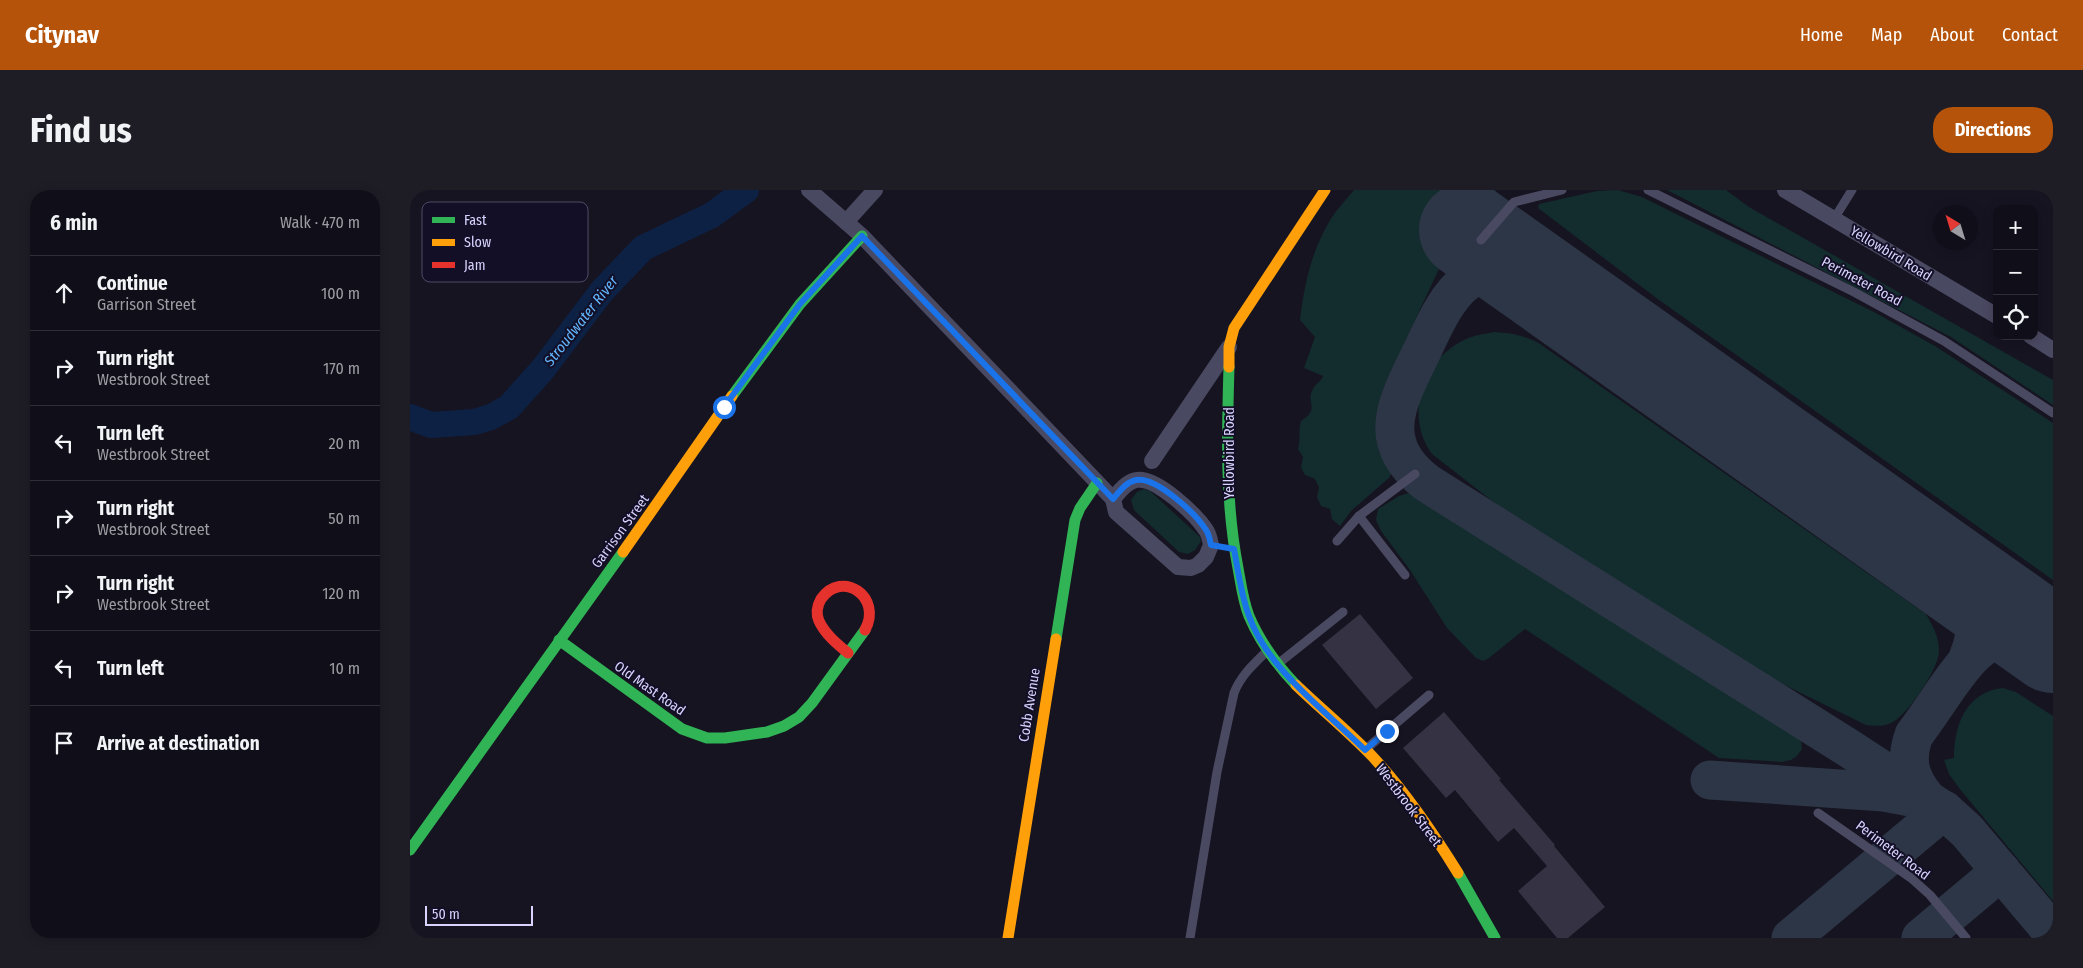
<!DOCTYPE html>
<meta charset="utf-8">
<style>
body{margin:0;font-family:"Fira Sans Condensed",sans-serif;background:#1e1d26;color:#f1f3f6}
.controls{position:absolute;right:15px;top:15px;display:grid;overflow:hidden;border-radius:10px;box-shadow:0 2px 12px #0003}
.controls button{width:45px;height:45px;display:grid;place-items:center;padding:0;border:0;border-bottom:1px solid #302f38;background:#100f19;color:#f1f3f6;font:25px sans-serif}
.compass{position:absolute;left:1523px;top:15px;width:45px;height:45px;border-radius:50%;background:#100f19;box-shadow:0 2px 12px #0003;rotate:322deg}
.scale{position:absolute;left:15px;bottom:12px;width:108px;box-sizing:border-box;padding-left:5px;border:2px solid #d9d4ff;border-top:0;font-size:14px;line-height:18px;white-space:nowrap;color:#d9d4ff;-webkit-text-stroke:4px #130f26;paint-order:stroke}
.stop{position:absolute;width:15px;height:15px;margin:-11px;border:4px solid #1a73e8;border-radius:50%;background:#fff}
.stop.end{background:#1a73e8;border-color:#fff;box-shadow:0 1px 5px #0008}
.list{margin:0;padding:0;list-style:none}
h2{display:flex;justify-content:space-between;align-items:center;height:65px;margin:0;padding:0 20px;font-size:21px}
h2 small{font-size:16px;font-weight:400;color:#9c9ca2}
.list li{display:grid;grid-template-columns:32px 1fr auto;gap:15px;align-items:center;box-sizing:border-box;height:75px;padding:0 20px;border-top:1px solid #302f38}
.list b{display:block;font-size:19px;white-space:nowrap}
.list p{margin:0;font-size:16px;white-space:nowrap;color:#9c9ca2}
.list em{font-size:16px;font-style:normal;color:#9c9ca2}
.icon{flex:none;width:28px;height:28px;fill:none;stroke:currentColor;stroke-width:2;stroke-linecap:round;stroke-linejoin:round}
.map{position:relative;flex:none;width:1643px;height:748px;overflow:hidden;border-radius:20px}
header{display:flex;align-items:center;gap:30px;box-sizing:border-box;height:70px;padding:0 25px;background:#b45309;color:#fff}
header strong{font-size:24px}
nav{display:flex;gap:28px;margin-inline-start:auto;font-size:18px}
.intro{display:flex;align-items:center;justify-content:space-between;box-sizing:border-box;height:120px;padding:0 30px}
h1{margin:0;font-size:35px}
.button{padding:12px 22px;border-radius:20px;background:#b45309;color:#fff;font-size:18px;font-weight:700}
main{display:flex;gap:30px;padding:0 30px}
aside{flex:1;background:#100f19;border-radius:20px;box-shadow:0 2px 12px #0003}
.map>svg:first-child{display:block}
</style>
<header>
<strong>Citynav</strong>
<nav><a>Home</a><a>Map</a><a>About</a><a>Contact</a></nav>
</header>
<div class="intro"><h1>Find us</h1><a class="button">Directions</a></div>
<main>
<aside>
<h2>6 min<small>Walk · 470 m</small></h2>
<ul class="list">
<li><svg class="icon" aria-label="ahead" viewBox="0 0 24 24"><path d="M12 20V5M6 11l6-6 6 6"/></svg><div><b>Continue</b><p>Garrison Street</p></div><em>100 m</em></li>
<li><svg class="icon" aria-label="right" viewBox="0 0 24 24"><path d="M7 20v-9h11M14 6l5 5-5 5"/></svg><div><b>Turn right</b><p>Westbrook Street</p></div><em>170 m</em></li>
<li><svg class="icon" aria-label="left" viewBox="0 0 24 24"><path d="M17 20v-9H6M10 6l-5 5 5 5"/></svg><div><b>Turn left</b><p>Westbrook Street</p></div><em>20 m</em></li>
<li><svg class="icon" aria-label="right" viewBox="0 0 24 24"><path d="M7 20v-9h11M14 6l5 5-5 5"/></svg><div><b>Turn right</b><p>Westbrook Street</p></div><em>50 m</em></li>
<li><svg class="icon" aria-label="right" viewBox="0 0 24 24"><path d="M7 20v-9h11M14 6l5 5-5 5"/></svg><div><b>Turn right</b><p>Westbrook Street</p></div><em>120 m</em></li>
<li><svg class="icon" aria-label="left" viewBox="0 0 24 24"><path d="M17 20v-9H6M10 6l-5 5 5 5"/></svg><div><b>Turn left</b></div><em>10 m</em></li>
<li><svg class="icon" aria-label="arrive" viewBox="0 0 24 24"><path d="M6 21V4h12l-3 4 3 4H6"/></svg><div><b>Arrive at destination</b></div></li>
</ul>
</aside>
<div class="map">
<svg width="1643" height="748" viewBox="0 0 1643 748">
<rect width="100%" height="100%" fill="#161421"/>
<!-- green -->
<g fill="#132c2d">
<path d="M944 0H1086L1028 81 974 197 966 226 967 245 969 262 981 282 980 287 941 321 930 336 922 329 920 319 911 316 907 307 909 297 905 289 895 285 891 277 893 267 888 259C891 248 888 241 891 231 911 218 895 213 903 199 906 193 911 192 913 186L894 178 905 147 890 130C894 96 901 63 918 34 924 22 935 11 944 0Z"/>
<polygon points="1208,0 1232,7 1464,122 1525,156 1643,233 1643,390 1249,110 1128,18 1129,14 1187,1"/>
<polygon points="1257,0 1316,0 1339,17 1643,190 1643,215 1541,147"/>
<path d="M1084 142C1101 143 1115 145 1130 154L1516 424C1523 436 1529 447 1529 461 1529 478 1499 523 1483 532 1475 537 1465 536 1456 535L1354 485 1104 328 1022 264C994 226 1012 170 1054 150 1064 145 1074 144 1084 142Z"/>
<polygon points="734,299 740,301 790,347 791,351 785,360 778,364 769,362 724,320 721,310 727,302"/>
<polygon points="1002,302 1386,544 1391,551 1392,559 1387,566 1381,570 1372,572 1309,568 1115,439 1079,468 1073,471 1066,468 1037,438 1000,380 971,341 966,330 968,319 989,306"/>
<path d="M1593 498 1606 502 1643 526V711L1549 598 1539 584 1534 570 1544 568C1544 535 1556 502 1593 498Z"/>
</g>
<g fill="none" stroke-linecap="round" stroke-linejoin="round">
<!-- river -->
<polyline stroke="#0d2144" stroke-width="26" points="0,227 21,235 64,232 81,227 99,217 133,179 192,101 233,58 302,25 336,0"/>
<!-- taxiway -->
<g stroke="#2c3646" stroke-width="39">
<path d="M1136 97C1061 60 1041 98 1012 161 988 211 963 251 1017 293L1440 559 1536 622 1557 641 1643 743"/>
<path d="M1537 379C1562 408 1574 430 1558 468"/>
<polyline points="1300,590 1474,602 1506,608"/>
<path d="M1516 608C1499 588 1495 570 1504 545 1516 529 1527 512 1539 495 1571 450 1588 437 1643 455"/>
<polyline points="1381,748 1534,620"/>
<polyline points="1511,748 1591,681"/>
</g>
<!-- runway -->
<polyline stroke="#2c3646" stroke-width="96" points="1057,40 1643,455"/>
</g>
<!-- building -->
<g fill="#343243">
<polygon points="950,424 1003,488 966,519 912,455"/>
<polygon points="1034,522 1091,589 1089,590 1145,655 1144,656 1195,717 1158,748 1147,748 1108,701 1137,676 1104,638 1088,652 1045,600 1036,608 993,558"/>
</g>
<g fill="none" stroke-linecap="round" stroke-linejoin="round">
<!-- lane -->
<g stroke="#4a4962" stroke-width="9">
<polyline points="1238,0 1444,102 1534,151 1643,223"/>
<polyline points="1424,29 1442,0"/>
<polyline points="1071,50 1104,12 1152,0"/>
<polyline points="949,326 995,385"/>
<polyline points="927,351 949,326 1005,284"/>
<polyline points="869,473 933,422"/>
<polyline points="956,559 1019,505"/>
<polyline points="1408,623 1501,688 1520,705 1556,748"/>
<path d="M780 748 807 582 824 503C831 485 844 474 858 460"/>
</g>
<!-- street -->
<g stroke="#4a4962" stroke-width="16">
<path d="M399 0 452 46 703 309 706 322 768 377 781 378 788 375 796 367 801 355C800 350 799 344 796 340 786 325 746 286 726 290 716 292 709 302 703 309"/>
<polyline points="1375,0 1587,126"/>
<polyline points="436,32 465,0"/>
<polyline points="1621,146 1643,160"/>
<polyline points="742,271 819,157"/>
</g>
<!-- fast -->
<g stroke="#30b455" stroke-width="11">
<path d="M819 177C817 244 815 311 828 378 831 394 833 411 839 426 850 452 867 475 886 495"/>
<polyline points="322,206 390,114 452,46"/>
<polyline points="646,449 665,330 670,318 687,293"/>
<polyline points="149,450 272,539 297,548 315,548 357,542 374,536 389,527 402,513 455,440"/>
<polyline points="0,660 213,362"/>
<polyline points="1048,683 1085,748"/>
</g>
<!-- slow -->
<g stroke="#ff9f0a" stroke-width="11">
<polyline points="819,177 819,157 824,138 915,0"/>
<polyline points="213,362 322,206"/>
<path d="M886 495C911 519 938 541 962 566 995 601 1022 641 1048 683"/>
<polyline points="598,748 646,449"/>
</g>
<!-- jam -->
<path stroke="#e5322d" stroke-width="11" d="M438 463C427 454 415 444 409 431 406 424 407 416 411 409 432 379 473 407 455 440"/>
</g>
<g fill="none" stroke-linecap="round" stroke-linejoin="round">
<!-- route -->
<path stroke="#1a73e8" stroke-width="6" d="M314 217 390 114 452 46 703 309C709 302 716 292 726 290 746 286 786 324 796 340 799 344 800 350 801 355L824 359C828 380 831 405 839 426 858 480 916 521 955 560L977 541"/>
</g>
<g text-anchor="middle" stroke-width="4" stroke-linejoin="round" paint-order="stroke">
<!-- street labels -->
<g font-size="14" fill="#d9d4ff" stroke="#130f26">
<text transform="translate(1481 63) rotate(31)" y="5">Yellowbird Road</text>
<text transform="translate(1452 91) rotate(28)" y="5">Perimeter Road</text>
<text transform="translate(819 263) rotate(-90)" y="5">Yellowbird Road</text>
<text transform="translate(210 341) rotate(-54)" y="5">Garrison Street</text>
<text transform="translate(240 498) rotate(35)" y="5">Old Mast Road</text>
<text transform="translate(619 515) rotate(-81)" y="5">Cobb Avenue</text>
<text transform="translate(999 615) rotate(53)" y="5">Westbrook Street</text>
<text transform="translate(1483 660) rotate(37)" y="5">Perimeter Road</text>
</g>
<!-- water labels -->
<g font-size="15" font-style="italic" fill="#62b6ff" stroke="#130f26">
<text transform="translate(171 131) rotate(-52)" y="5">Stroudwater River</text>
</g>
</g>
<!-- legend -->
<rect x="12" y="12" width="166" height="80" rx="8" fill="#130f26" stroke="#4e4a67" stroke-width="1"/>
<rect x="22" y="27" width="23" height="6" fill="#30b455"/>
<rect x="22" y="49" width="23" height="7" fill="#ff9f0a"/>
<rect x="22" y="72" width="23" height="6" fill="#e5322d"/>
<g font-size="14" fill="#d9d4ff">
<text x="54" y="35">Fast</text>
<text x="54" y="57">Slow</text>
<text x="54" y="80">Jam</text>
</g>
</svg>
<div class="controls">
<button>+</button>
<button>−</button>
<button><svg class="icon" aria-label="locate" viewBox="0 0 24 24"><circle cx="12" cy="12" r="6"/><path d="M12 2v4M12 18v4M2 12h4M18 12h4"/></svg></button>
</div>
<svg class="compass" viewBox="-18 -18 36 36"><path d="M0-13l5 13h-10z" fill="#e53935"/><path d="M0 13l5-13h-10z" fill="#9c9ca2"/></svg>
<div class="scale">50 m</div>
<div class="stop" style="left:314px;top:217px"></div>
<div class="stop end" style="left:977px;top:541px"></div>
</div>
</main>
